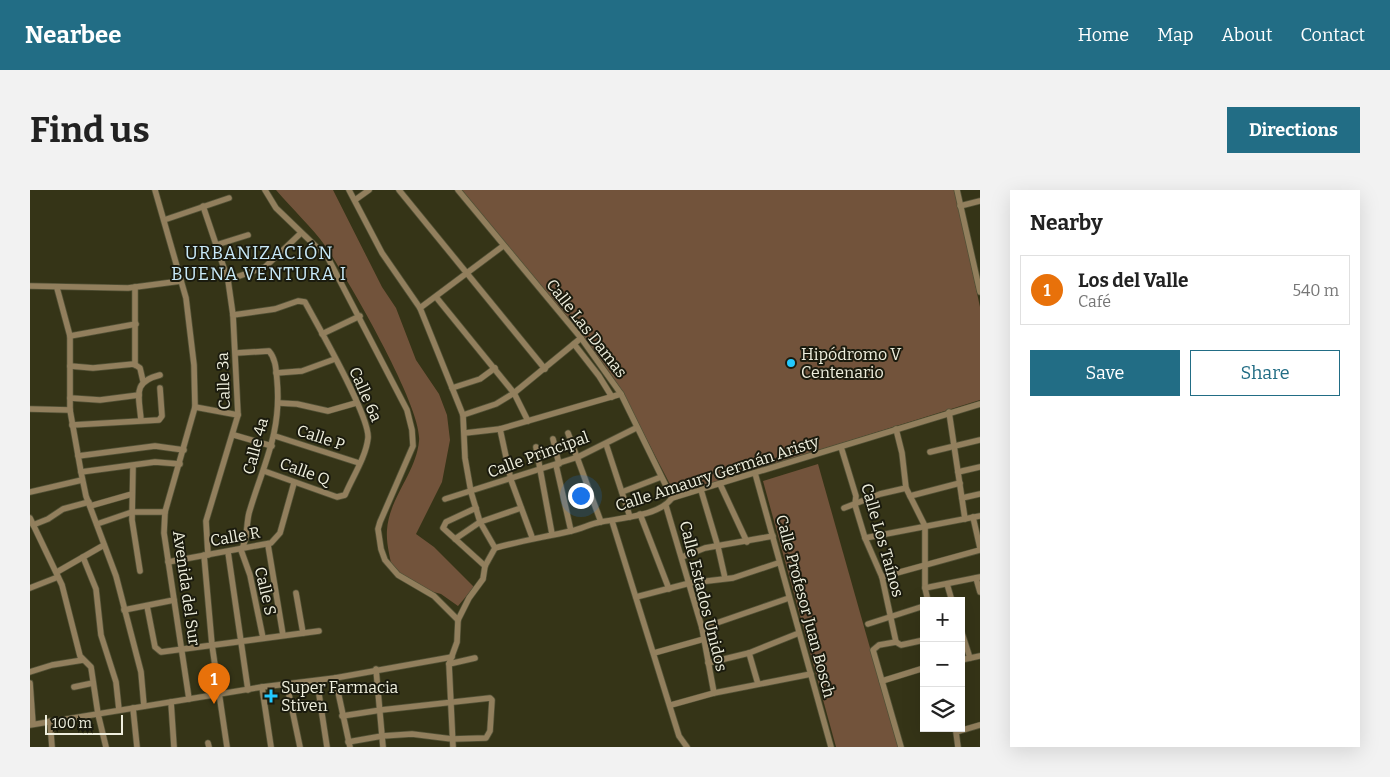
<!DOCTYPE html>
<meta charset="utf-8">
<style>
body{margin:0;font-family:Bitter,serif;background:#f2f2f2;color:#222}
.controls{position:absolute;right:15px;bottom:15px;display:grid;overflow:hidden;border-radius:0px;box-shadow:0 5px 20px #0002}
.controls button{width:45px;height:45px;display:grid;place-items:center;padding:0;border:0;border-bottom:1px solid #e0e0e0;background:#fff;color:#222;font:25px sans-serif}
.scale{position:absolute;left:15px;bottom:12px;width:78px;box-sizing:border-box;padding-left:5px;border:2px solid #efefde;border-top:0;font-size:14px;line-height:18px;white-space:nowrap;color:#efefde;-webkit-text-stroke:4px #1b1b0e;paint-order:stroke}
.you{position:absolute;left:550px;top:305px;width:18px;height:18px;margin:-12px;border:4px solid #fff;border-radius:50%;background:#1a73e8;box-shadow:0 0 0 8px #1a73e833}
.badge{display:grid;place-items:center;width:32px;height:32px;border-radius:50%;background:#226d85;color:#fff;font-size:16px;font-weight:700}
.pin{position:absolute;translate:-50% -41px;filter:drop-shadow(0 1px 2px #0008)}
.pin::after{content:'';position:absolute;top:26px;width:18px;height:15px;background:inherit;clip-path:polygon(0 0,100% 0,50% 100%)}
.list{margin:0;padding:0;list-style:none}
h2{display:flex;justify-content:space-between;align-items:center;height:65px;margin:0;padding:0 20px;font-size:21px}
h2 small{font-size:16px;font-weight:400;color:#767676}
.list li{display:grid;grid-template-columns:32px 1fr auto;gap:15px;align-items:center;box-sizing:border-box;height:70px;margin:0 10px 10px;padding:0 10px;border:1px solid #e0e0e0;border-radius:0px}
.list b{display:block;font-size:19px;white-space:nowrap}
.list p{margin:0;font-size:16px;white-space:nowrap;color:#767676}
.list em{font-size:16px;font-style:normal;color:#767676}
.actions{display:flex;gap:10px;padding:15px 20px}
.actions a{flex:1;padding:11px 0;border:1px solid #226d85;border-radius:0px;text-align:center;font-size:18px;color:#226d85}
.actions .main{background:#226d85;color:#fff}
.icon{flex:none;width:28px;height:28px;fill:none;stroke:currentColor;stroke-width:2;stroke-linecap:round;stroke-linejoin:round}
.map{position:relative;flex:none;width:950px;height:557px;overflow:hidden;border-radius:0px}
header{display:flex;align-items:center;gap:30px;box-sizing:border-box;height:70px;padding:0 25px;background:#226d85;color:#fff}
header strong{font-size:24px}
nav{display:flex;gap:28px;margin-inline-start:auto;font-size:18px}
.intro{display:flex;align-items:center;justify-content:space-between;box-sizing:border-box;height:120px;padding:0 30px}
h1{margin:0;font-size:35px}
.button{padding:12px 22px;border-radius:0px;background:#226d85;color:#fff;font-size:18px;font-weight:700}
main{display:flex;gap:30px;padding:0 30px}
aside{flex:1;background:#fff;border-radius:0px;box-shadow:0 5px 20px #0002}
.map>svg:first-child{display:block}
</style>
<header>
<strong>Nearbee</strong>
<nav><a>Home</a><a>Map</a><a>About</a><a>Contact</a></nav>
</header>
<div class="intro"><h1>Find us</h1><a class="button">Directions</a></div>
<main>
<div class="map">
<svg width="950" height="557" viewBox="0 0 950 557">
<rect width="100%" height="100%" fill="#353417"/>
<!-- green -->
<g fill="#72533b">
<path d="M246 0H303L352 97 366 118 386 170 409 204 417 225 420 250 412 292 386 344 404 357 444 397 428 416 411 404 396 400 363 381C360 368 356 353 357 340 359 308 386 283 389 251 393 218 317 88 296 57 282 37 262 19 246 0Z"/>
<polygon points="432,0 925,0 950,117 950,210 651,303 644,302 606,229 552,146"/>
<polygon points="788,274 868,557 806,557 733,291"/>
</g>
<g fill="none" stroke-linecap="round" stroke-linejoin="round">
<defs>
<g id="street">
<polyline points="125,0 156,108 164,175 165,217 135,322 134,343 159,509"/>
<polyline points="235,0 246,18 298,68 377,220 382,240 383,256 350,332 348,339 351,359 355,370 368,385 404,406 428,430"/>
<polyline points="319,0 352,63 390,118 433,225 435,268 441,302 450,332 465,358"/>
<polyline points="369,0 515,179"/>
<polyline points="428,0 551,148 591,204 642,308"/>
<polyline points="927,0 950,102"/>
<polyline points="325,10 339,0"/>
<polyline points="173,16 198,90 203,125 208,225 176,331 178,365"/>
<polyline points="930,16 950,11"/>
<polyline points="134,30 199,8"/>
<polyline points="186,55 218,45"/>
<polyline points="198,90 235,77 271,43"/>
<polyline points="0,96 98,98 151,91"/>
<polyline points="105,97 105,175"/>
<polyline points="27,98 40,146 40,220 51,282 56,306 86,386 111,482 114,516"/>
<polyline points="406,107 484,203 498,231"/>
<polyline points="390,118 473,56"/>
<path d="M203 125 245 119 268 111 275 112C288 136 340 226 338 248 336 267 322 288 315 305L307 307 234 281"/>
<polyline points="292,144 330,126"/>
<polyline points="40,146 106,134"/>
<polyline points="544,154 569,186 582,207"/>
<path d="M206 163 239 161C246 169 246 180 247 190 252 243 233 275 219 323 216 335 218 350 211 360L220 385 233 448"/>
<polyline points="40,176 63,178 104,174 110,178 113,191"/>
<polyline points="246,183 272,181 305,169"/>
<polyline points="422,198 450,189 465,178"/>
<polyline points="40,208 70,210 109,205"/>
<polyline points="249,213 267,214 298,221 326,213"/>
<polyline points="165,217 208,225"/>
<polyline points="0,219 40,220"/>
<polyline points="919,222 935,329"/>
<polyline points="433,225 466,214 484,203 551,148"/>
<path d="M111 230C109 205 102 192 130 185"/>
<polyline points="42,235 129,230 132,226 130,198"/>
<polyline points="470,239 481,290 502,347"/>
<polyline points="866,239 872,263 876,298 895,336 895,398 898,411"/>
<polyline points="435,243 470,239 591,204"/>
<polyline points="538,243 571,332"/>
<polyline points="204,245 242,256"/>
<polyline points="245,246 329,273"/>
<polyline points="523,249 529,274"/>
<polyline points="576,254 600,327"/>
<polyline points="506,257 522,344"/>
<polyline points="811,257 826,306 825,315 835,348 852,387 866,452"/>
<polyline points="900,262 950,250"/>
<polyline points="48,266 125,256 154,260"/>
<polyline points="526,275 541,341"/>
<polyline points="103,276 102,330 110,381"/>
<polyline points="51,282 125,272 150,274"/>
<polyline points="928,282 950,277"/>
<polyline points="725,283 801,557"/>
<polyline points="690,294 717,352"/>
<polyline points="671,300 688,357 695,388"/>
<polyline points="0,302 52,290"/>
<polyline points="592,302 631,287"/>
<polyline points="880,306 930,293"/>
<polyline points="932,308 950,304"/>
<polyline points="415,309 548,267 606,238"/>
<polyline points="60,316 102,304"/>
<polyline points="636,316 672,438 684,503"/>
<polyline points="446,318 416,332 413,338 455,376"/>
<polyline points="814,318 850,304 876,298"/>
<polyline points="610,324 639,399"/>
<polyline points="943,327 950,358"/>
<polyline points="0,328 32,395 50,466 61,477 68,524 76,557"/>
<polyline points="582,331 649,546 657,557"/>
<polyline points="67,334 102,322 135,322"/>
<polyline points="3,335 18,329 33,319 59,312"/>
<polyline points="835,348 950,326"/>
<polyline points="425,349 450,332 491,318"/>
<polyline points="238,355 253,445"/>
<polyline points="198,362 218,500"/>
<polyline points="174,365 182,455 197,557"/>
<polyline points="53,367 66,399 71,445 86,492 89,520"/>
<polyline points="652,367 675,358 743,346"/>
<polyline points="138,372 241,353 250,343 264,293"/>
<polyline points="27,382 74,355"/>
<polyline points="852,387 950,360"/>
<polyline points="946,388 950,402"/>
<polyline points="917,394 922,411"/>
<polyline points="0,398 28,387"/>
<polyline points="895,398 950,387"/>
<polyline points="266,403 273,443"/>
<polyline points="606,407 660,393 703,388 748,373"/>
<polyline points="117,416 125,457 131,462 289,441"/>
<polyline points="94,420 144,410"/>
<polyline points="838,434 894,416"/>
<polyline points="672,438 759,408"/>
<polyline points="931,440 940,468"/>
<polyline points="866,452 849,455 843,460 871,557"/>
<polyline points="866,452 871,455 894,450"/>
<polyline points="624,463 674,449"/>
<polyline points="719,463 728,494"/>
<polyline points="931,470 950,466"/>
<polyline points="678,473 719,463 769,443"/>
<polyline points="419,474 445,468"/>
<polyline points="346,479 353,557"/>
<polyline points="0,482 22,475 53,470"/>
<polyline points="305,488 320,557"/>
<polyline points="287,491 297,557"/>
<polyline points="852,491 894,478"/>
<polyline points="0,493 3,534"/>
<polyline points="257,495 270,557"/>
<polyline points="44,497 63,493"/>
<polyline points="232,497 241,557"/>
<polyline points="141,512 144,557"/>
<polyline points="641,515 684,503 781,484"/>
<polyline points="103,518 107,557"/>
<polyline points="312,526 351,520 460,508 462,510 460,541 456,548 422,549 382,544 352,546 318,552"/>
<polyline points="20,531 22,557"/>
<polyline points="0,535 232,497 305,488 422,467"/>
<polyline points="178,553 179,557"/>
<path d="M423 557 419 474 427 452 428 430 439 408 453 389 455 376 465 358C490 351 515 347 541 341 551 339 560 334 570 332 591 328 629 326 642 308L950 214"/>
<polyline points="928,557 926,542 950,535"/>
</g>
</defs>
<!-- street casing -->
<use href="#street" stroke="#535237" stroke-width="7"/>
<!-- street -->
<use href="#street" stroke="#927f5d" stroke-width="5.5"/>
</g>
<!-- markers -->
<g fill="#23c9fe" stroke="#1b1b0e" stroke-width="2">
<circle cx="761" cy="173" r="5"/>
<path d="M238.5 498.5h5v5h5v5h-5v5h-5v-5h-5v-5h5z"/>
</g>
<g text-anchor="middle" stroke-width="4" stroke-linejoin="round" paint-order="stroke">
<!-- street labels -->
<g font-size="16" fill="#efefde" stroke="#1b1b0e">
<text transform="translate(557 138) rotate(52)" y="6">Calle Las Damas</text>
<text transform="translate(193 191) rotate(-92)" y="6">Calle 3a</text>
<text transform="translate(336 204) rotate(66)" y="6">Calle 6a</text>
<text transform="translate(291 247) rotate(18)" y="6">Calle P</text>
<text transform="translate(225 256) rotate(-75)" y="6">Calle 4a</text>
<text transform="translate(508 264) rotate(-20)" y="6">Calle Principal</text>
<text transform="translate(275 281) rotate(20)" y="6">Calle Q</text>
<text transform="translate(687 283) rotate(-18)" y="6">Calle Amaury Germán Aristy</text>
<text transform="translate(205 346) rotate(-10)" y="6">Calle R</text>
<text transform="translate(853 350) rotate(74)" y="6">Calle Los Taínos</text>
<text transform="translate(157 398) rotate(82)" y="6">Avenida del Sur</text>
<text transform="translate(236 401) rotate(77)" y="6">Calle S</text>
<text transform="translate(674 406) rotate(76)" y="6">Calle Estados Unidos</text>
<text transform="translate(776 416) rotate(75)" y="6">Calle Profesor Juan Bosch</text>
</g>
<!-- poi labels -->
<g font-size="16" fill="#efefde" stroke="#1b1b0e" text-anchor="start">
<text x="771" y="170">Hipódromo V<tspan x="771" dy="18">Centenario</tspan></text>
<text x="251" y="503">Super Farmacia<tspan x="251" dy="18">Stiven</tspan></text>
</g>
<!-- neighbourhood labels -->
<g font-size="18" letter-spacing="1" fill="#c9eaf9" stroke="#1b1b0e">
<text x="229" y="69">URBANIZACIÓN<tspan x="229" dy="21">BUENA VENTURA I</tspan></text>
</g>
</g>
</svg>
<div class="controls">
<button>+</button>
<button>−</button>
<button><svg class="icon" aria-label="layers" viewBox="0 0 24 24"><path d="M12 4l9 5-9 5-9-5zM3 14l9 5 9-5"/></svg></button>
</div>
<div class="scale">100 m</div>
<div class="you"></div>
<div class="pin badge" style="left:184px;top:514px;background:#e8710a">1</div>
</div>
<aside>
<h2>Nearby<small></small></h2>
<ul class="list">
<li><span class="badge" style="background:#e8710a">1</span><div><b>Los del Valle</b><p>Café</p></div><em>540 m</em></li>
</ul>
<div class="actions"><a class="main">Save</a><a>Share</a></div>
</aside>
</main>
